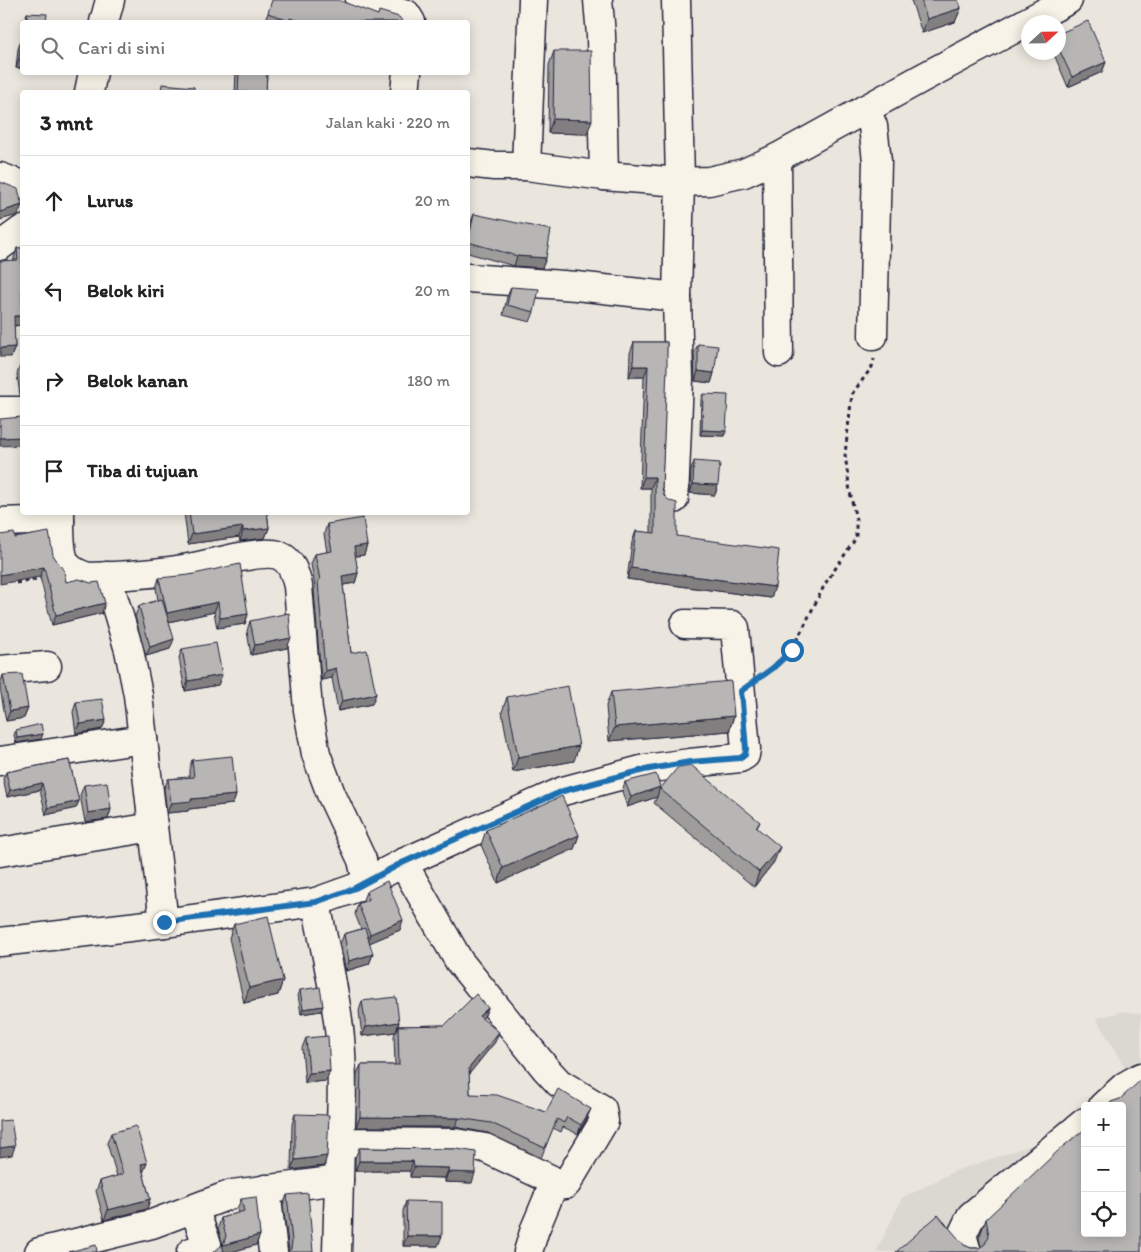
<!DOCTYPE html>
<html lang="id">
<meta charset="utf-8">
<style>
body{margin:0;font-family:Itim,sans-serif;background:#f2f2f2;color:#222}
.controls{position:absolute;right:15px;bottom:15px;display:grid;overflow:hidden;border-radius:5px;box-shadow:0 2px 12px #0003}
.controls button{width:45px;height:45px;display:grid;place-items:center;padding:0;border:0;border-bottom:1px solid #e0e0e0;background:#fff;color:#222;font:25px sans-serif}
.compass{position:absolute;left:1021px;top:15px;width:45px;height:45px;border-radius:50%;background:#fff;box-shadow:0 2px 12px #0003;rotate:68deg}
.stop{position:absolute;width:15px;height:15px;margin:-11px;border:4px solid #1f6fb2;border-radius:50%;background:#fff}
.stop.end{background:#1f6fb2;border-color:#fff;box-shadow:0 1px 5px #0008}
.list{margin:0;padding:0;list-style:none}
h2{display:flex;justify-content:space-between;align-items:center;height:65px;margin:0;padding:0 20px;font-size:21px}
h2 small{font-size:16px;font-weight:400;color:#767676}
.list li{display:grid;grid-template-columns:32px 1fr auto;gap:15px;align-items:center;box-sizing:border-box;height:90px;padding:0 20px;border-top:1px solid #e0e0e0}
.list b{display:block;font-size:19px;white-space:nowrap}
.list em{font-size:16px;font-style:normal;color:#767676}
.icon{flex:none;width:28px;height:28px;fill:none;stroke:currentColor;stroke-width:2;stroke-linecap:round;stroke-linejoin:round}
.map{position:relative;flex:none;width:1141px;height:1252px;overflow:hidden}
.search{position:absolute;background:#fff;box-shadow:0 2px 12px #0003;left:20px;top:20px;width:450px;height:55px;display:flex;align-items:center;gap:12px;box-sizing:border-box;padding:0 18px;border-radius:5px;color:#767676;font-size:19px}
.panel{position:absolute;background:#fff;box-shadow:0 2px 12px #0003;left:20px;top:90px;width:450px;height:425px;border-radius:5px}
.map>svg:first-child{display:block}
</style>
<div class="map">
<svg width="1141" height="1252" viewBox="0 0 1141 1252">
<rect width="100%" height="100%" fill="#eae6de"/>
<filter id="ink" filterUnits="userSpaceOnUse"><feTurbulence type="fractalNoise" baseFrequency=".02" numOctaves="2"/><feDisplacementMap in="SourceGraphic" scale="10" xChannelSelector="R" yChannelSelector="G"/><feConvolveMatrix kernelMatrix="1 2 1 2 8 2 1 2 1" color-interpolation-filters="sRGB"/></filter>
<g filter="url(#ink)">
<!-- built -->
<path fill="#dbd8d2" fill-rule="evenodd" d="M1124 1011 1141 1014V1252H876L902 1198 957 1170 1035 1144 1110 1086 1125 1068 1096 1018ZM1085 1106H1122V1233H1085Z"/>
<g fill="none" stroke-linecap="round" stroke-linejoin="round">
<defs>
<g id="minor">
<polyline points="360,0 406,14 411,22"/>
<polyline points="598,0 601,35 604,176"/>
<polyline points="104,22 110,0"/>
<polyline points="89,92 93,72"/>
<polyline points="405,92 407,72"/>
<polyline points="865,109 873,126 877,161 873,336"/>
<polyline points="777,158 779,353"/>
<polyline points="468,163 494,166 526,166 604,176 680,182 709,181 744,173 777,158 922,78 1068,0"/>
<polyline points="526,166 533,0"/>
<polyline points="0,177 22,185"/>
<polyline points="0,246 22,230"/>
<polyline points="468,278 576,286 677,297"/>
<polyline points="0,411 22,411"/>
<polyline points="674,499 679,379 677,297 680,182 676,0"/>
<path d="M60 512C60 525 59 555 67 565 72 572 80 574 87 577 119 576 152 574 183 569 204 566 261 549 278 555 292 560 295 574 298 586L308 710 316 754 331 794 362 860 367 882"/>
<polyline points="0,522 60,520"/>
<polyline points="107,576 129,650 138,695 164,923"/>
<polyline points="0,670 47,666"/>
<polyline points="0,761 143,739"/>
<polyline points="0,852 153,827"/>
<polyline points="403,863 459,961 546,1069 559,1083 602,1109 604,1121 567,1183 565,1185 553,1186"/>
<path d="M316 902C324 947 336 992 340 1038 343 1072 342 1108 340 1142L455 1143 485 1148 550 1179 553 1186 535 1229 528 1252"/>
<polyline points="0,942 164,923 316,902 355,888 403,863 563,791 645,769 690,763 740,758 745,755 746,749 735,628 732,625 685,624"/>
<polyline points="1103,1106 1125,1086 1141,1077"/>
<polyline points="266,1189 273,1252"/>
<polyline points="39,1252 152,1224 232,1194 339,1180 340,1142"/>
<polyline points="191,1252 205,1247 207,1244 194,1209"/>
<polyline points="337,1252 339,1180"/>
<polyline points="967,1252 962,1235 971,1216 1085,1122"/>
</g>
</defs>
<!-- minor casing -->
<use href="#minor" stroke="#22223b" stroke-width="31"/>
<!-- path -->
<g stroke="#22223b" stroke-width="3" stroke-dasharray="4 4" stroke-linecap="butt">
<polyline points="16,583 44,578"/>
<polyline points="764,675 792,650 825,584 856,538 856,520 850,492 845,454 852,394 872,367 874,359"/>
</g>
<!-- minor -->
<use href="#minor" stroke="#f7f3e8" stroke-width="28"/>
</g>
<!-- wall -->
<g fill="#9e9d9c" stroke="#22223b">
<polygon points="911,0 958,0 961,8 955,22 922,33"/>
<polygon points="27,13 46,22 24,22"/>
<polygon points="268,13 378,15 401,22 264,22"/>
<polygon points="1058,34 1106,62 1102,72 1068,87 1053,52 1058,52"/>
<polygon points="21,40 22,41 22,68 16,68 18,49"/>
<polygon points="554,51 587,134 548,133 549,65"/>
<polygon points="236,72 267,72 266,92 235,92"/>
<polygon points="474,214 546,258 542,268 514,266 468,253 468,235 470,224"/>
<polygon points="17,248 22,248 22,325 14,326 15,347 11,357 14,258"/>
<polygon points="511,287 534,312 530,322 503,315 507,297"/>
<polygon points="634,342 667,342 662,487 677,536 771,598 627,579 632,542 636,531 651,533 651,488 640,488 644,377 629,377 630,353"/>
<polygon points="698,344 714,373 711,383 695,381 694,353"/>
<polygon points="22,360 22,396 20,395 17,374"/>
<polygon points="703,394 726,431 725,436 700,435 701,399"/>
<polygon points="694,461 718,485 715,495 690,493 691,471"/>
<polygon points="184,512 267,512 269,528 265,538 240,541 239,537 188,544"/>
<polygon points="327,524 367,545 364,555 355,556 358,573 355,583 343,585 351,653 372,704 338,711 332,678 321,680 314,590 315,587 311,564 315,554 327,552 324,534"/>
<polygon points="15,538 53,555 66,582 102,613 52,625 40,577"/>
<polygon points="159,578 248,614 245,624 217,628 214,612 168,622 170,649 146,656 135,616 139,606 158,600 156,588"/>
<polygon points="250,621 287,648 251,655 247,631"/>
<polygon points="182,649 222,675 218,685 185,691 179,658"/>
<polygon points="3,675 28,708 24,718 6,721 0,688 0,684"/>
<polygon points="611,692 734,716 729,731 609,741 606,706"/>
<polygon points="507,697 574,761 513,772 502,712"/>
<polygon points="76,702 106,720 102,729 76,734 73,712"/>
<polygon points="16,730 41,739 16,743 14,735"/>
<polygon points="69,760 79,801 76,808 46,815 40,790 7,797 3,779 6,772"/>
<polygon points="192,760 236,795 233,804 189,809 188,811 167,813 164,789 168,779 189,777 189,770"/>
<polygon points="625,782 660,789 760,822 757,828 774,862 754,887 654,803 657,797 627,807 622,791"/>
<polygon points="84,785 111,809 108,819 85,822 80,795"/>
<polygon points="486,830 579,835 574,849 498,883 481,845"/>
<polygon points="366,892 400,930 369,943 373,954 369,964 346,971 340,944 344,934 361,929 355,914 358,904 362,902"/>
<polygon points="234,924 283,980 278,995 244,1003 229,938"/>
<polygon points="300,990 321,1011 301,1014 298,995"/>
<polygon points="362,1001 399,1022 396,1032 362,1036 359,1011"/>
<polygon points="488,1008 484,1017 482,1019 495,1042 469,1073 470,1094 546,1112 587,1118 578,1134 563,1127 561,1132 553,1128 541,1158 488,1133 455,1127 356,1127 357,1074 361,1065 395,1065 394,1036 398,1026 445,1025"/>
<polygon points="306,1038 330,1071 326,1081 305,1083 302,1048"/>
<polygon points="1120,1099 1141,1252 896,1252 964,1245 971,1248 979,1248 981,1247 979,1238 986,1219 1085,1233"/>
<polygon points="295,1114 324,1166 291,1170 292,1124"/>
<polygon points="111,1133 147,1163 143,1172 150,1199 147,1209 104,1220 96,1191 100,1181 117,1176 107,1143"/>
<polygon points="359,1148 457,1149 472,1183 445,1182 445,1178 410,1177 410,1171 355,1171 355,1158"/>
<polygon points="287,1195 313,1252 289,1251 283,1205"/>
<polygon points="241,1199 260,1235 256,1245 231,1252 213,1252 222,1247 223,1245 218,1228 221,1218 238,1213 237,1209"/>
<polygon points="406,1201 438,1246 403,1246 403,1211"/>
</g>
<!-- shaded-wall -->
<g fill="#817f7f" stroke="#22223b">
<polygon points="961,8 955,22 922,33 927,19"/>
<polygon points="19,59 22,60 22,68 16,68"/>
<polygon points="1106,62 1102,72 1068,87 1072,77"/>
<polygon points="553,119 592,120 587,134 548,133"/>
<polygon points="22,205 18,215 0,220 0,212"/>
<polygon points="517,256 546,258 542,268 514,266"/>
<polygon points="14,316 22,316 22,325 11,326"/>
<polygon points="15,347 11,357 0,357 0,348"/>
<polygon points="633,366 648,366 644,377 629,377"/>
<polygon points="698,371 714,373 711,383 695,381"/>
<polygon points="702,430 726,431 725,436 700,435"/>
<polygon points="22,437 22,445 0,446 0,438"/>
<polygon points="644,477 655,477 651,488 640,488"/>
<polygon points="693,484 718,485 715,495 690,493"/>
<polygon points="243,527 239,537 188,544 192,534"/>
<polygon points="269,528 265,538 240,541 243,531"/>
<polygon points="367,545 364,555 350,557 354,547"/>
<polygon points="44,567 40,577 0,584 0,575"/>
<polygon points="631,568 775,587 771,598 627,579"/>
<polygon points="358,573 355,583 338,586 342,576"/>
<polygon points="218,602 214,612 164,623 167,613"/>
<polygon points="105,603 102,613 52,625 56,615"/>
<polygon points="248,614 245,624 217,628 220,618"/>
<polygon points="291,638 287,648 251,655 255,645"/>
<polygon points="174,639 170,649 146,656 150,647"/>
<polygon points="336,668 332,678 321,680 325,671"/>
<polygon points="222,675 218,685 185,691 188,681"/>
<polygon points="376,694 372,704 338,711 342,701"/>
<polygon points="28,708 24,718 6,721 10,711"/>
<polygon points="734,716 729,731 609,741 615,727"/>
<polygon points="106,720 102,729 76,734 80,724"/>
<polygon points="43,734 41,739 16,743 17,738"/>
<polygon points="579,746 574,761 513,772 518,757"/>
<polygon points="42,783 40,790 7,797 10,790"/>
<polygon points="660,787 657,797 627,807 631,797"/>
<polygon points="236,795 233,804 189,809 188,811 167,813 171,803 191,799"/>
<polygon points="79,801 76,808 46,815 48,808"/>
<polygon points="111,809 108,819 85,822 88,813"/>
<polygon points="579,835 574,849 498,883 503,868"/>
<polygon points="780,847 774,862 754,887 759,872"/>
<polygon points="403,920 400,930 367,944 370,934"/>
<polygon points="373,954 369,964 346,971 349,961"/>
<polygon points="283,980 278,995 244,1003 249,988"/>
<polygon points="323,1006 321,1011 301,1014 303,1009"/>
<polygon points="488,1008 484,1017 476,1025 479,1016"/>
<polygon points="399,1022 396,1032 362,1036 366,1027"/>
<polygon points="499,1032 495,1042 466,1078 469,1068"/>
<polygon points="330,1071 326,1081 305,1083 309,1073"/>
<polygon points="591,1109 587,1118 578,1134 581,1125"/>
<polygon points="360,1117 459,1118 455,1127 356,1127"/>
<polygon points="15,1146 12,1155 0,1157 0,1148"/>
<polygon points="327,1156 324,1166 291,1170 295,1160"/>
<polygon points="359,1161 413,1161 410,1171 355,1171"/>
<polygon points="147,1163 143,1173 141,1164"/>
<polygon points="414,1167 449,1168 445,1178 410,1177"/>
<polygon points="448,1172 475,1173 472,1183 445,1182"/>
<polygon points="150,1199 147,1209 104,1220 108,1210"/>
<polygon points="260,1235 256,1245 231,1252 221,1252 223,1245"/>
<polygon points="407,1236 442,1236 438,1246 403,1246"/>
</g>
<!-- building -->
<g fill="#b8b6b5" stroke="#22223b">
<polygon points="272,0 338,0 378,15 379,11 399,17 402,21 401,22 302,22 290,18 289,21 268,13"/>
<polygon points="921,0 958,0 961,8 927,19"/>
<polygon points="27,13 47,14 46,22 27,22"/>
<polygon points="1088,21 1106,62 1072,77 1058,47 1058,34"/>
<polygon points="21,40 22,41 22,60 19,59"/>
<polygon points="554,51 591,51 592,120 553,119"/>
<polygon points="239,72 267,72 266,92 238,92"/>
<polygon points="162,84 194,87 194,92 161,92"/>
<polygon points="0,182 18,189 22,205 0,212"/>
<polygon points="474,214 551,230 546,258 517,256 468,242"/>
<polygon points="17,248 22,248 22,316 14,316 15,347 0,348 0,261 18,260"/>
<polygon points="511,287 539,289 534,312 507,305"/>
<polygon points="634,342 667,342 667,368 662,487 664,496 670,501 677,503 677,536 779,550 775,587 631,568 636,531 655,533 655,477 644,477 648,366 633,366"/>
<polygon points="698,344 718,346 714,373 698,371"/>
<polygon points="703,394 728,395 726,431 702,430"/>
<polygon points="22,417 22,437 0,438 0,419"/>
<polygon points="694,461 720,463 718,485 693,484"/>
<polygon points="189,512 267,512 269,528 243,531 243,527 192,534"/>
<polygon points="363,518 367,545 354,547 358,573 342,576 351,653 367,650 376,694 342,701 336,668 325,671 318,581 320,580 315,554 332,551 327,524"/>
<polygon points="49,532 53,555 64,571 66,582 79,579 91,583 99,582 105,603 56,615 44,567 0,575 0,535 14,533 15,538"/>
<polygon points="240,564 248,614 220,618 218,602 167,613 159,578 189,575"/>
<polygon points="162,599 174,639 150,647 139,606"/>
<polygon points="289,613 291,638 255,645 250,621"/>
<polygon points="216,643 222,675 188,681 182,649"/>
<polygon points="22,674 28,708 10,711 3,675"/>
<polygon points="731,681 734,716 615,727 611,692"/>
<polygon points="568,686 579,746 518,757 507,697"/>
<polygon points="102,699 106,720 80,724 76,702"/>
<polygon points="41,724 43,734 17,738 16,730"/>
<polygon points="232,756 236,795 191,799 192,801 171,803 168,779 194,777 192,760"/>
<polygon points="69,760 79,801 48,808 42,783 10,790 6,772"/>
<polygon points="691,765 760,822 756,827 780,847 759,872 660,789 678,767"/>
<polygon points="656,774 660,787 631,797 625,782"/>
<polygon points="107,782 111,809 88,813 84,785"/>
<polygon points="562,796 579,835 503,868 486,830"/>
<polygon points="387,881 403,920 370,934 358,904 369,899 366,892"/>
<polygon points="268,916 283,980 249,988 234,924"/>
<polygon points="365,928 373,954 349,961 344,934"/>
<polygon points="320,987 323,1006 303,1009 300,990"/>
<polygon points="476,994 488,1008 479,1016 499,1032 469,1068 470,1094 497,1095 546,1112 558,1089 591,1109 581,1125 567,1117 564,1123 557,1119 545,1148 491,1123 459,1118 360,1117 361,1065 399,1065 398,1026 445,1025"/>
<polygon points="396,997 399,1022 366,1027 362,1001"/>
<polygon points="328,1036 330,1071 309,1073 306,1038"/>
<polygon points="1141,1080 1141,1252 896,1252 938,1215 964,1245 971,1248 979,1248 985,1244 989,1236 986,1219 1061,1148 1085,1129 1085,1233 1122,1233 1122,1106 1108,1106 1111,1102 1120,1099"/>
<polygon points="295,1114 329,1115 327,1156 295,1160"/>
<polygon points="11,1120 15,1146 0,1148 0,1121"/>
<polygon points="136,1126 147,1163 141,1164 150,1199 108,1210 100,1181 123,1174 111,1133"/>
<polygon points="359,1148 457,1149 476,1152 475,1173 448,1172 449,1168 414,1167 413,1161 359,1161"/>
<polygon points="308,1193 313,1252 287,1252 291,1249 292,1241 287,1195"/>
<polygon points="256,1197 260,1235 223,1245 226,1236 221,1218 244,1211 241,1199"/>
<polygon points="406,1201 442,1202 442,1236 407,1236"/>
<polygon points="96,1245 97,1252 68,1252"/>
<polygon points="222,1245 224,1252 213,1252 214,1252"/>
</g>
</g>
<g fill="none" stroke-linecap="round" stroke-linejoin="round" filter="url(#ink)">
<!-- route -->
<polyline stroke="#1f6fb2" stroke-width="6" points="164,922 316,902 355,888 402,863 563,791 644,770 690,762 740,758 745,755 746,749 741,691 773,668 792,650"/>
</g>
</svg>
<div class="controls">
<button>+</button>
<button>−</button>
<button><svg class="icon" aria-label="locate" viewBox="0 0 24 24"><circle cx="12" cy="12" r="6"/><path d="M12 2v4M12 18v4M2 12h4M18 12h4"/></svg></button>
</div>
<svg class="compass" viewBox="-18 -18 36 36"><path d="M0-13l5 13h-10z" fill="#e53935"/><path d="M0 13l5-13h-10z" fill="#767676"/></svg>
<div class="stop" style="left:792px;top:650px"></div>
<div class="stop end" style="left:164px;top:922px"></div>
<div class="search"><svg class="icon" aria-label="search" viewBox="0 0 24 24"><circle cx="10" cy="10" r="6"/><path d="M15 15l6 6"/></svg>Cari di sini</div>
<section class="panel">
<h2>3 mnt<small>Jalan kaki · 220 m</small></h2>
<ul class="list">
<li><svg class="icon" aria-label="ahead" viewBox="0 0 24 24"><path d="M12 20V5M6 11l6-6 6 6"/></svg><div><b>Lurus</b></div><em>20 m</em></li>
<li><svg class="icon" aria-label="left" viewBox="0 0 24 24"><path d="M17 20v-9H6M10 6l-5 5 5 5"/></svg><div><b>Belok kiri</b></div><em>20 m</em></li>
<li><svg class="icon" aria-label="right" viewBox="0 0 24 24"><path d="M7 20v-9h11M14 6l5 5-5 5"/></svg><div><b>Belok kanan</b></div><em>180 m</em></li>
<li><svg class="icon" aria-label="arrive" viewBox="0 0 24 24"><path d="M6 21V4h12l-3 4 3 4H6"/></svg><div><b>Tiba di tujuan</b></div></li>
</ul>
</section>
</div>
